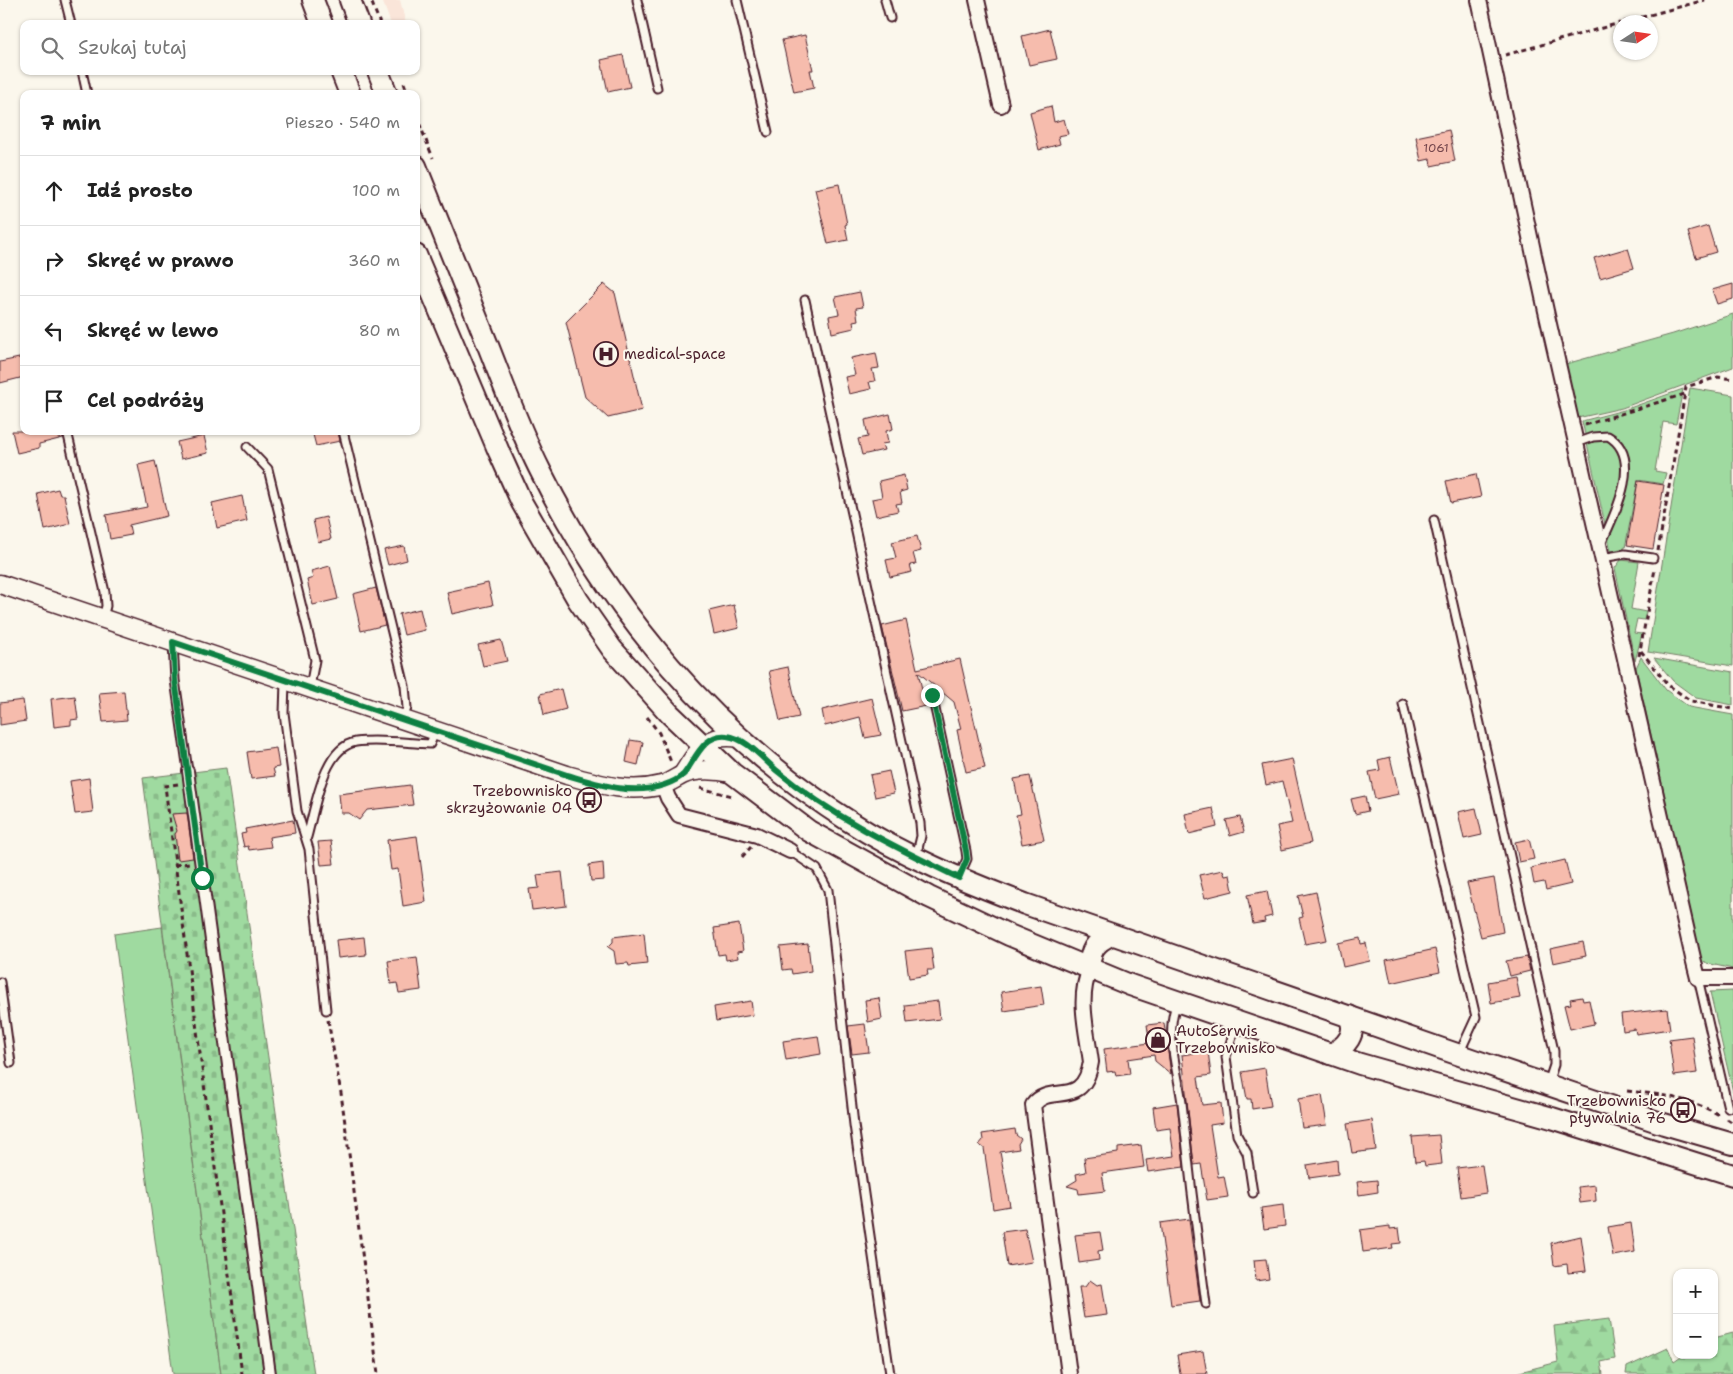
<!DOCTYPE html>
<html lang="pl">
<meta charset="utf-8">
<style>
body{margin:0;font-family:"Shantell Sans",sans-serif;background:#f2f2f2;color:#222}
.controls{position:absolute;right:15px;bottom:15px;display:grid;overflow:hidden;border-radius:10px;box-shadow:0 1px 4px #0004}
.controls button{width:45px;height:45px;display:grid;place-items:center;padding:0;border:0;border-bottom:1px solid #e0e0e0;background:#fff;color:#222;font:25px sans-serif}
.compass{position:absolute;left:1613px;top:15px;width:45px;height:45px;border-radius:50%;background:#fff;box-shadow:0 1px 4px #0004;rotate:78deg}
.stop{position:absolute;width:15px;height:15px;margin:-11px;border:4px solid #0b8043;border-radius:50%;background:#fff}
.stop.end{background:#0b8043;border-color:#fff;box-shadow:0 1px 5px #0008}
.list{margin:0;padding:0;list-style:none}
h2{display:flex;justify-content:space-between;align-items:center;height:65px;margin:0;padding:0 20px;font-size:21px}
h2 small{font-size:16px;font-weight:400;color:#767676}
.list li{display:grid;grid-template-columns:32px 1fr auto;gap:15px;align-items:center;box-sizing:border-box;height:70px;padding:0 20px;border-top:1px solid #e0e0e0}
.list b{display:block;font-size:19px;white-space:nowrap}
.list em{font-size:16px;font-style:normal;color:#767676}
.icon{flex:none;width:28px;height:28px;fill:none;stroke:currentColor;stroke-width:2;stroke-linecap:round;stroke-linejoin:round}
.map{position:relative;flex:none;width:1733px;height:1374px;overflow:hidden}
.search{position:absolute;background:#fff;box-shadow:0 1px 4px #0004;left:20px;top:20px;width:400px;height:55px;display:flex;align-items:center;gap:12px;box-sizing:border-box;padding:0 18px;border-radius:10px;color:#767676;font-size:19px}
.panel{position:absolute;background:#fff;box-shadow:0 1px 4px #0004;left:20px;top:90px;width:400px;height:345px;border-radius:10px}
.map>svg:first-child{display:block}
</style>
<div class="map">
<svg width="1733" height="1374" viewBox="0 0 1733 1374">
<defs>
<pattern id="forest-firs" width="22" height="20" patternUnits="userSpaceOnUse" patternTransform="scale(1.25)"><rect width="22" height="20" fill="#9fdaa0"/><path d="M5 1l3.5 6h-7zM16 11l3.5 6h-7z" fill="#8abb8a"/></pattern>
<pattern id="cemetery-stones" width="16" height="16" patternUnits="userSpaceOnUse" patternTransform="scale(1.25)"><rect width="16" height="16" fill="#9fdaa0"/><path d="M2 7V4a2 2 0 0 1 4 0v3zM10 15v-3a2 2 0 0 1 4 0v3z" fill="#8abb8a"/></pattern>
</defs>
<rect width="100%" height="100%" fill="#fbf7ec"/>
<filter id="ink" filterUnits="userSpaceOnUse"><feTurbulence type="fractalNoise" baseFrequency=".02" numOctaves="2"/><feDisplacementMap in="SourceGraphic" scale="10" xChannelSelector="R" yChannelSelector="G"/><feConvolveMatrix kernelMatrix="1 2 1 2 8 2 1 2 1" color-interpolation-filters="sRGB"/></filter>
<g filter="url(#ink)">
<!-- built -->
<polygon fill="#fae5d9" points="382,0 400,0 406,24 391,24"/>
<!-- grass -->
<g fill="#9fdaa0" stroke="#747c66">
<polygon points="1733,314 1733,367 1622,408 1573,419 1562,365 1673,334"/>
<polygon points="1690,388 1733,395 1733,666 1648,652"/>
<polygon points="1683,389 1676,424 1663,422 1655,471 1666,473 1663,484 1638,480 1625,548 1611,551 1582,421 1624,410"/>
<polygon points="1621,560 1639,562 1631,609 1646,612 1644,620 1637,619 1634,633 1642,634 1635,661 1615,568"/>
<polygon points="1641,657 1666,690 1689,707 1733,715 1733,969 1702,962 1636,668"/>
<polygon points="1654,658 1733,672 1733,705 1696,698 1673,681"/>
<polygon points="162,927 221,1374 173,1374 114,934"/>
<polygon points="1733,991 1733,1092 1710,992"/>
</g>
<!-- forest -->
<g fill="url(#forest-firs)" stroke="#747c66">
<polygon points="1609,1319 1615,1359 1601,1362 1603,1374 1512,1374 1558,1362 1554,1326"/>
<polygon points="1733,1333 1733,1374 1626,1374 1627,1367 1668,1348 1674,1362 1684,1355 1714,1355 1714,1338"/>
</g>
<!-- cemetery -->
<polygon fill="url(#cemetery-stones)" stroke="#747c66" points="226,768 314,1374 221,1374 143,778"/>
<!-- building -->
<g fill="#f6bcad" stroke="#4a1f2b">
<polygon points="1050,29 1057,59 1029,65 1022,36"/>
<polygon points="805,35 813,70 810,70 814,88 794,92 782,40"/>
<polygon points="623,55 630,87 608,92 601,60"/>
<polygon points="1051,106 1054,122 1064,119 1068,134 1058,136 1060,144 1039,150 1030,112"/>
<polygon points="1449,130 1455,161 1431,166 1430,159 1421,161 1416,137"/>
<polygon points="839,184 847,224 845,225 848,240 828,244 815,189"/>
<polygon points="1708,226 1716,252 1696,258 1688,232"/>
<polygon points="1628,248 1634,268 1600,278 1594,258"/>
<polygon points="604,284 615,293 642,410 608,418 585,397 566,322"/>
<polygon points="1733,284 1733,299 1717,304 1712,290"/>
<polygon points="860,292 863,307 856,308 858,320 853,321 854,328 832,333 829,316 839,314 835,297"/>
<polygon points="876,353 879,368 872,369 875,381 869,382 871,389 849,394 845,377 855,375 851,358"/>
<polygon points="24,357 24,377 0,383 0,362"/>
<polygon points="890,414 893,429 886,431 888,443 882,444 884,450 862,455 858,439 868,437 865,420"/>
<polygon points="12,431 62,431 63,438 39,444 39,448 17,453"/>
<polygon points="312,431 338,431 340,441 316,446"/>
<polygon points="204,436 208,453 181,459 177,442"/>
<polygon points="155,461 167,516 129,525 131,535 110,539 106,515 147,507 138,465"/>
<polygon points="1476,474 1481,497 1451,503 1446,481"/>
<polygon points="904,475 907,490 900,492 902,503 896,504 898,511 876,516 872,499 882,497 879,481"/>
<polygon points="1638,481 1664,485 1653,549 1627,545"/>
<polygon points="58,489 60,495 64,495 70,524 45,530 38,494"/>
<polygon points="242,496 247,521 217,528 212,503"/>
<polygon points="326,517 331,539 318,542 313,520"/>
<polygon points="917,536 921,551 913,553 916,564 910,565 912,572 890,577 886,560 896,558 892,542"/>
<polygon points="404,546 407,560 388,565 384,550"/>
<polygon points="330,566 338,599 313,605 307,580 313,578 311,571"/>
<polygon points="488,583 493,605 452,614 447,592"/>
<polygon points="376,588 385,625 361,631 353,594"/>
<polygon points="734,605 739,628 714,634 709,611"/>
<polygon points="420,609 425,630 404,635 399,614"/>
<polygon points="906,620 917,669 960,659 985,768 966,772 957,730 961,729 954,702 918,672 926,706 902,711 882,626"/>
<polygon points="501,640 507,661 483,666 478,645"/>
<polygon points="788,667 799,717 780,721 769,671"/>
<polygon points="561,689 566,709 544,715 540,694"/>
<polygon points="124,691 127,720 103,722 99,693"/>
<polygon points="75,696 78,719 71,720 71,725 54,727 51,699"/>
<polygon points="872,698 881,735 865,738 860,717 825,726 822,710"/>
<polygon points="23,700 26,721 0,725 0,703"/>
<polygon points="630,740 643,742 638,765 626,762"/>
<polygon points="276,748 279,767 273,768 275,776 251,779 247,752"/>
<polygon points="1390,757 1399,794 1375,799 1369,772 1380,770 1378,760"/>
<polygon points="1292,759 1311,843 1282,850 1277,826 1292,823 1282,781 1266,785 1262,765"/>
<polygon points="889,771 894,793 875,797 870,775"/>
<polygon points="1030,776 1044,840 1022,844 1016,815 1021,814 1014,779"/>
<polygon points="89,778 93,812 75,814 70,781"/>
<polygon points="410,785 413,805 367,810 359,820 349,813 341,813 339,794"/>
<polygon points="1365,796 1368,811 1355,814 1351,799"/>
<polygon points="1213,808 1217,827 1189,834 1185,814"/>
<polygon points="1476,808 1482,835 1464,839 1458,812"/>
<polygon points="187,813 193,858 178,860 175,834 177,831 172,814"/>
<polygon points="1240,817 1244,832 1230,836 1226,820"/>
<polygon points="293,820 295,833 269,837 271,847 249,850 248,846 244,847 241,834 246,833 245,829"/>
<polygon points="417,836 426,902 403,906 398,869 391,870 387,840"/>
<polygon points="1529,839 1534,859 1519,862 1515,842"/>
<polygon points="331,841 334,864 321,865 318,842"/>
<polygon points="1565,860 1571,884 1546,890 1544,882 1534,884 1531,868"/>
<polygon points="603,863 604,880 591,881 589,865"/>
<polygon points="1223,870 1225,876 1230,875 1233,891 1205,898 1199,875"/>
<polygon points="562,872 566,906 532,910 529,889 539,888 537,875"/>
<polygon points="1494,878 1503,932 1481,937 1467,883"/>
<polygon points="1267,891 1272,916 1264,918 1265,922 1253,924 1247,895"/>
<polygon points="1316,892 1327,940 1305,944 1299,918 1303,917 1298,896"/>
<polygon points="739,924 743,951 737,952 738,958 726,960 725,954 718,955 714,928"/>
<polygon points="644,933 647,964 629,966 628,963 616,964 614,951 608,947 613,942 613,937"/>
<polygon points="364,937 366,955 338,958 336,940"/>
<polygon points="1360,938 1361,944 1366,943 1370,961 1343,967 1338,943"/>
<polygon points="1583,942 1586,956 1553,963 1550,949"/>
<polygon points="808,944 811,971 792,974 791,969 783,970 780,947"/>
<polygon points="931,948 934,970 927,970 928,975 909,978 905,951"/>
<polygon points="1435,949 1440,972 1391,983 1386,960"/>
<polygon points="417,957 421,990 399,993 397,983 391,984 388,961"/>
<polygon points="1527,957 1530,971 1510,976 1506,961"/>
<polygon points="1516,977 1520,998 1491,1003 1488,982"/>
<polygon points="1041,986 1044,1005 1004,1011 1001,992"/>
<polygon points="1582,997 1583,1001 1589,1000 1594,1024 1570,1029 1564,1005 1571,1004 1570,999"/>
<polygon points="879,998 882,1019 868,1022 865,1000"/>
<polygon points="751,1001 753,1015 716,1021 714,1007"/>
<polygon points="938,1001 940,1019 907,1023 905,1005"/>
<polygon points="1667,1009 1670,1029 1636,1034 1635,1029 1623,1031 1621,1014"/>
<polygon points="1164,1023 1171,1074 1155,1061 1154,1055 1128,1059 1130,1074 1116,1076 1115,1071 1107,1072 1104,1049 1150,1043 1147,1025"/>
<polygon points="865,1024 869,1052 852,1054 848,1026"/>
<polygon points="818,1036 821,1054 786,1060 783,1041"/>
<polygon points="1692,1036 1697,1073 1674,1076 1669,1039"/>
<polygon points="1208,1051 1211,1075 1198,1077 1202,1105 1221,1103 1223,1123 1210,1125 1218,1177 1224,1176 1228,1197 1207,1200 1201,1164 1194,1165 1182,1055"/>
<polygon points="1265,1068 1271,1106 1252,1109 1251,1099 1247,1099 1242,1072"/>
<polygon points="1322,1095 1327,1125 1302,1128 1298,1099"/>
<polygon points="1177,1103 1184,1167 1148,1172 1146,1160 1174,1156 1170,1128 1156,1130 1153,1107"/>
<polygon points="1372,1120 1376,1150 1352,1153 1347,1124"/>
<polygon points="1015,1129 1016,1135 1021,1139 1018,1144 1019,1149 1000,1152 1010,1206 993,1209 984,1148 979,1145 983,1140 982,1134"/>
<polygon points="1439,1135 1442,1164 1425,1166 1424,1161 1415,1162 1412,1137"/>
<polygon points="1141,1145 1144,1167 1102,1173 1105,1191 1079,1194 1078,1189 1067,1186 1077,1180 1076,1174 1086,1172 1084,1158 1118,1153 1118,1148"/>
<polygon points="1337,1160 1338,1174 1309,1178 1307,1165"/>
<polygon points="1482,1165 1486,1193 1461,1197 1457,1168"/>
<polygon points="1377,1180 1378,1192 1359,1195 1357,1182"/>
<polygon points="1595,1185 1596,1201 1580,1203 1578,1187"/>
<polygon points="1283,1205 1285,1226 1264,1229 1261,1208"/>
<polygon points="1189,1219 1200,1301 1171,1305 1160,1223"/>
<polygon points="1631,1223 1635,1252 1613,1256 1608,1227"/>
<polygon points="1390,1226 1390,1229 1399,1228 1401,1243 1392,1244 1393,1248 1363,1252 1360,1230"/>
<polygon points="1025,1229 1032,1262 1007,1266 1002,1232"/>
<polygon points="1100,1232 1103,1250 1098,1251 1099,1260 1079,1263 1075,1235"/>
<polygon points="1581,1236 1586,1271 1568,1273 1567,1264 1554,1266 1551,1243"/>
<polygon points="1266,1259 1269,1279 1256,1281 1254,1260"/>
<polygon points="1090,1280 1097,1285 1102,1284 1107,1315 1084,1318 1079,1287 1085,1287"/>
<polygon points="1203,1351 1207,1374 1180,1374 1177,1355"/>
</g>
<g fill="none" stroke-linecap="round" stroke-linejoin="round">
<defs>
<g id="service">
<polyline points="65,0 71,24"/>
<polyline points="637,0 657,88"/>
<polyline points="737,0 768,132"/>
<polyline points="885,0 890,18"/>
<polyline points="82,71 87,94"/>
<polyline points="805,300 920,823 921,836 916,857"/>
<polyline points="67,431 105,592 106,606 103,618"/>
<polyline points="343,431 405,686 407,708 403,719"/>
<path d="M1576 443 1593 437 1608 436C1645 457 1614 516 1601 544"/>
<polyline points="247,447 268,469 315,660 310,687"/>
<polyline points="1434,520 1554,1051 1554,1065 1548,1083"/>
<polyline points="1602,558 1625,554 1653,558"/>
<polyline points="173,644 175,680 188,771"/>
<polyline points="285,682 284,713 297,811 309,849 326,1010"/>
<polyline points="932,695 966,851 967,859 959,877"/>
<polyline points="1403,704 1476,1017 1459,1054"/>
<path d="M307 837C315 809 323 747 356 742 380 739 406 743 430 744L436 730"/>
<polyline points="790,851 817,869 828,890 854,1125 890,1374"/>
<polyline points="1698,978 1728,1108"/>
<polyline points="0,982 11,1063"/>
<path d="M1177 1003C1164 1033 1178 1071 1182 1103 1189 1170 1197 1237 1206 1304"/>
<polyline points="1236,1024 1226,1057 1237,1135 1247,1153 1253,1193"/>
</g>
<polyline id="pedestrian" points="188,771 270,1374"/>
<g id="minor">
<polyline points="977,0 1001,105"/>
<polyline points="1479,0 1546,311 1693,958 1698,978 1733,978"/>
<polyline points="663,785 668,798 679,815 757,835 790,851"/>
<path d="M1069 1374 1033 1105C1050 1082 1083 1110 1091 1062 1087 1031 1077 998 1090 969"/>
</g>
<g id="tertiary">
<path d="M0 584 567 775C599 784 628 794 662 785 669 783 676 778 682 775 696 768 718 770 732 773"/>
<path d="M683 774C698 750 708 732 739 738"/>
</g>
<g id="secondary">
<polyline points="313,0 322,24"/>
<polyline points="350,0 359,24"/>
<polyline points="341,71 350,94"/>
<polyline points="378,71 387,94"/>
<path d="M416 166C440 225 463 284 487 343 504 386 520 431 541 472 611 613 716 737 849 821 903 856 965 881 1025 904L1474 1060 1664 1124 1733 1144"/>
<polyline points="416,255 499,452 522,503 578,600 612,649 670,714 732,773 809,831 929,897 1009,935 1130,985 1360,1064 1552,1118 1733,1175"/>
<path d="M1090 969C1089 951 1095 942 1111 935"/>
<path d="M1330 1054C1346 1048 1358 1033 1349 1016"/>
</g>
</defs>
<!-- service casing -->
<use href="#service" stroke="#4a1f2b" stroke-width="11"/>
<!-- pedestrian casing -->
<use href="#pedestrian" stroke="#4a1f2b" stroke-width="14"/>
<!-- minor casing -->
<use href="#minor" stroke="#4a1f2b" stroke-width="18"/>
<!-- tertiary casing -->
<use href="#tertiary" stroke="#4a1f2b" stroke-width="21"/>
<!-- secondary casing -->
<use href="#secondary" stroke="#4a1f2b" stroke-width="24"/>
<!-- path -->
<g stroke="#4a1f2b" stroke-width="3" stroke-dasharray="5 4" stroke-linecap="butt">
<polyline points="372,3 380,24"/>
<polyline points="1624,22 1705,0"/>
<polyline points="1505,55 1620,23"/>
<polyline points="404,83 408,94"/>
<polyline points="416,115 433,158"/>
<polyline points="1585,425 1685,394"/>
<polyline points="1658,551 1686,387 1718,377 1733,379"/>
<polyline points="1641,651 1668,685 1691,701 1733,709"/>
<polyline points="1639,656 1655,569"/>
<polyline points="647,717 659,733 671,762"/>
<polyline points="178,784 165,786 242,1374"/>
<polyline points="700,788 732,796"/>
<polyline points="742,857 751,847"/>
<polyline points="175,865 189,863"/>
<polyline points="328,1020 341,1093 378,1374"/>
<path d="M1627 1091C1659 1094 1691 1098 1719 1115"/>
<polyline points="1727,1119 1733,1123"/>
</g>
<!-- service -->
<use href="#service" stroke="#fbf7ec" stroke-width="7"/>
<!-- pedestrian -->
<use href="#pedestrian" stroke="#fbf7ec" stroke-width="10"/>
<!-- minor -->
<use href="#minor" stroke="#fbf7ec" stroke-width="14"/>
<!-- tertiary -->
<use href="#tertiary" stroke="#fbf7ec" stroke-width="18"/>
<!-- secondary -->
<use href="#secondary" stroke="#fbf7ec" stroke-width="20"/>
</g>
</g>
<g fill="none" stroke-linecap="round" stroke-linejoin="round" filter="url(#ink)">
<!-- route -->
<path stroke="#0b8043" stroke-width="6" d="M202 878 175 680 173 642 567 775C598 784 631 796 664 785 670 783 679 779 684 774 695 760 704 733 727 736 746 738 762 758 776 770 831 816 895 847 959 878L967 859 966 851 932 695"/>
</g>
<!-- icons -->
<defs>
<symbol id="hospital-ring" viewBox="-11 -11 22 22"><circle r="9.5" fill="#fbf7ec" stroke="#4a1f2b" stroke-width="1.5"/><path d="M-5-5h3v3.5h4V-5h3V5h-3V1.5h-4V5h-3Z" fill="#4a1f2b"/></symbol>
<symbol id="bus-ring" viewBox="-11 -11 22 22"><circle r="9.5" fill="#fbf7ec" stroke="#4a1f2b" stroke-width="1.5"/><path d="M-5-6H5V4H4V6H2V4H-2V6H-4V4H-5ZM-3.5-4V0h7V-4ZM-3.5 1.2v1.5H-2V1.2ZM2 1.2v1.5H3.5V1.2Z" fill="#4a1f2b"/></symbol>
<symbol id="shop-ring" viewBox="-11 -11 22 22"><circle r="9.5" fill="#fbf7ec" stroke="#4a1f2b" stroke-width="1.5"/><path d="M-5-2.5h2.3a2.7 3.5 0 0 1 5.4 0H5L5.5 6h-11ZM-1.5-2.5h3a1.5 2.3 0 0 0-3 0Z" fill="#4a1f2b"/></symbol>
</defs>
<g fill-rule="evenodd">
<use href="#hospital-ring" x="592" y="340" width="28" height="28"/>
<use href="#bus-ring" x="575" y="786" width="28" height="28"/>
<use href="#shop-ring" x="1144" y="1026" width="28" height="28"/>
<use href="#bus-ring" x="1669" y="1096" width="28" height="28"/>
</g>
<g text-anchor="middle" stroke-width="4" stroke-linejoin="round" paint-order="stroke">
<!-- number labels -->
<g font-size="12" fill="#75464c">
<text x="1436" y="152">1061</text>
</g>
<!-- poi labels -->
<g font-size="15" fill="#4a1f2b" stroke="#fbf7ec" text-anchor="start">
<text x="624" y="359">medical-space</text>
<text x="572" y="796" text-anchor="end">Trzebownisko<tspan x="572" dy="17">skrzyżowanie 04</tspan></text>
<text x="1176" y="1036">AutoSerwis<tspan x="1176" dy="17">Trzebownisko</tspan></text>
<text x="1666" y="1106" text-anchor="end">Trzebownisko<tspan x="1666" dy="17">pływalnia 76</tspan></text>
</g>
</g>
</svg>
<div class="controls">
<button>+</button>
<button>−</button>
</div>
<svg class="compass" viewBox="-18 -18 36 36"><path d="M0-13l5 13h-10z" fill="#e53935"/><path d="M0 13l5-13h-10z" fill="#767676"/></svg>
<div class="stop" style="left:202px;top:878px"></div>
<div class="stop end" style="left:932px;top:695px"></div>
<div class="search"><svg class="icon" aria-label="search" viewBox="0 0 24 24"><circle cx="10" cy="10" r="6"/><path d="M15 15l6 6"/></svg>Szukaj tutaj</div>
<section class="panel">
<h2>7 min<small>Pieszo · 540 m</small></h2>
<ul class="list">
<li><svg class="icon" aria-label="ahead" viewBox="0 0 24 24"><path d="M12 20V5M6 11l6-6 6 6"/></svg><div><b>Idź prosto</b></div><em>100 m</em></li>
<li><svg class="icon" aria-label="right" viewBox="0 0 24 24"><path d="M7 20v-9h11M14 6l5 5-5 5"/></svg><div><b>Skręć w prawo</b></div><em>360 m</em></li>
<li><svg class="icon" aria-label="left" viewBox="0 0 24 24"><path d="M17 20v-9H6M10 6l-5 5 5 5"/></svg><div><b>Skręć w lewo</b></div><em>80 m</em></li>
<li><svg class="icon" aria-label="arrive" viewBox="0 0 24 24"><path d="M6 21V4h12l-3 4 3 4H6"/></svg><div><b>Cel podróży</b></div></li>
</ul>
</section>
</div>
